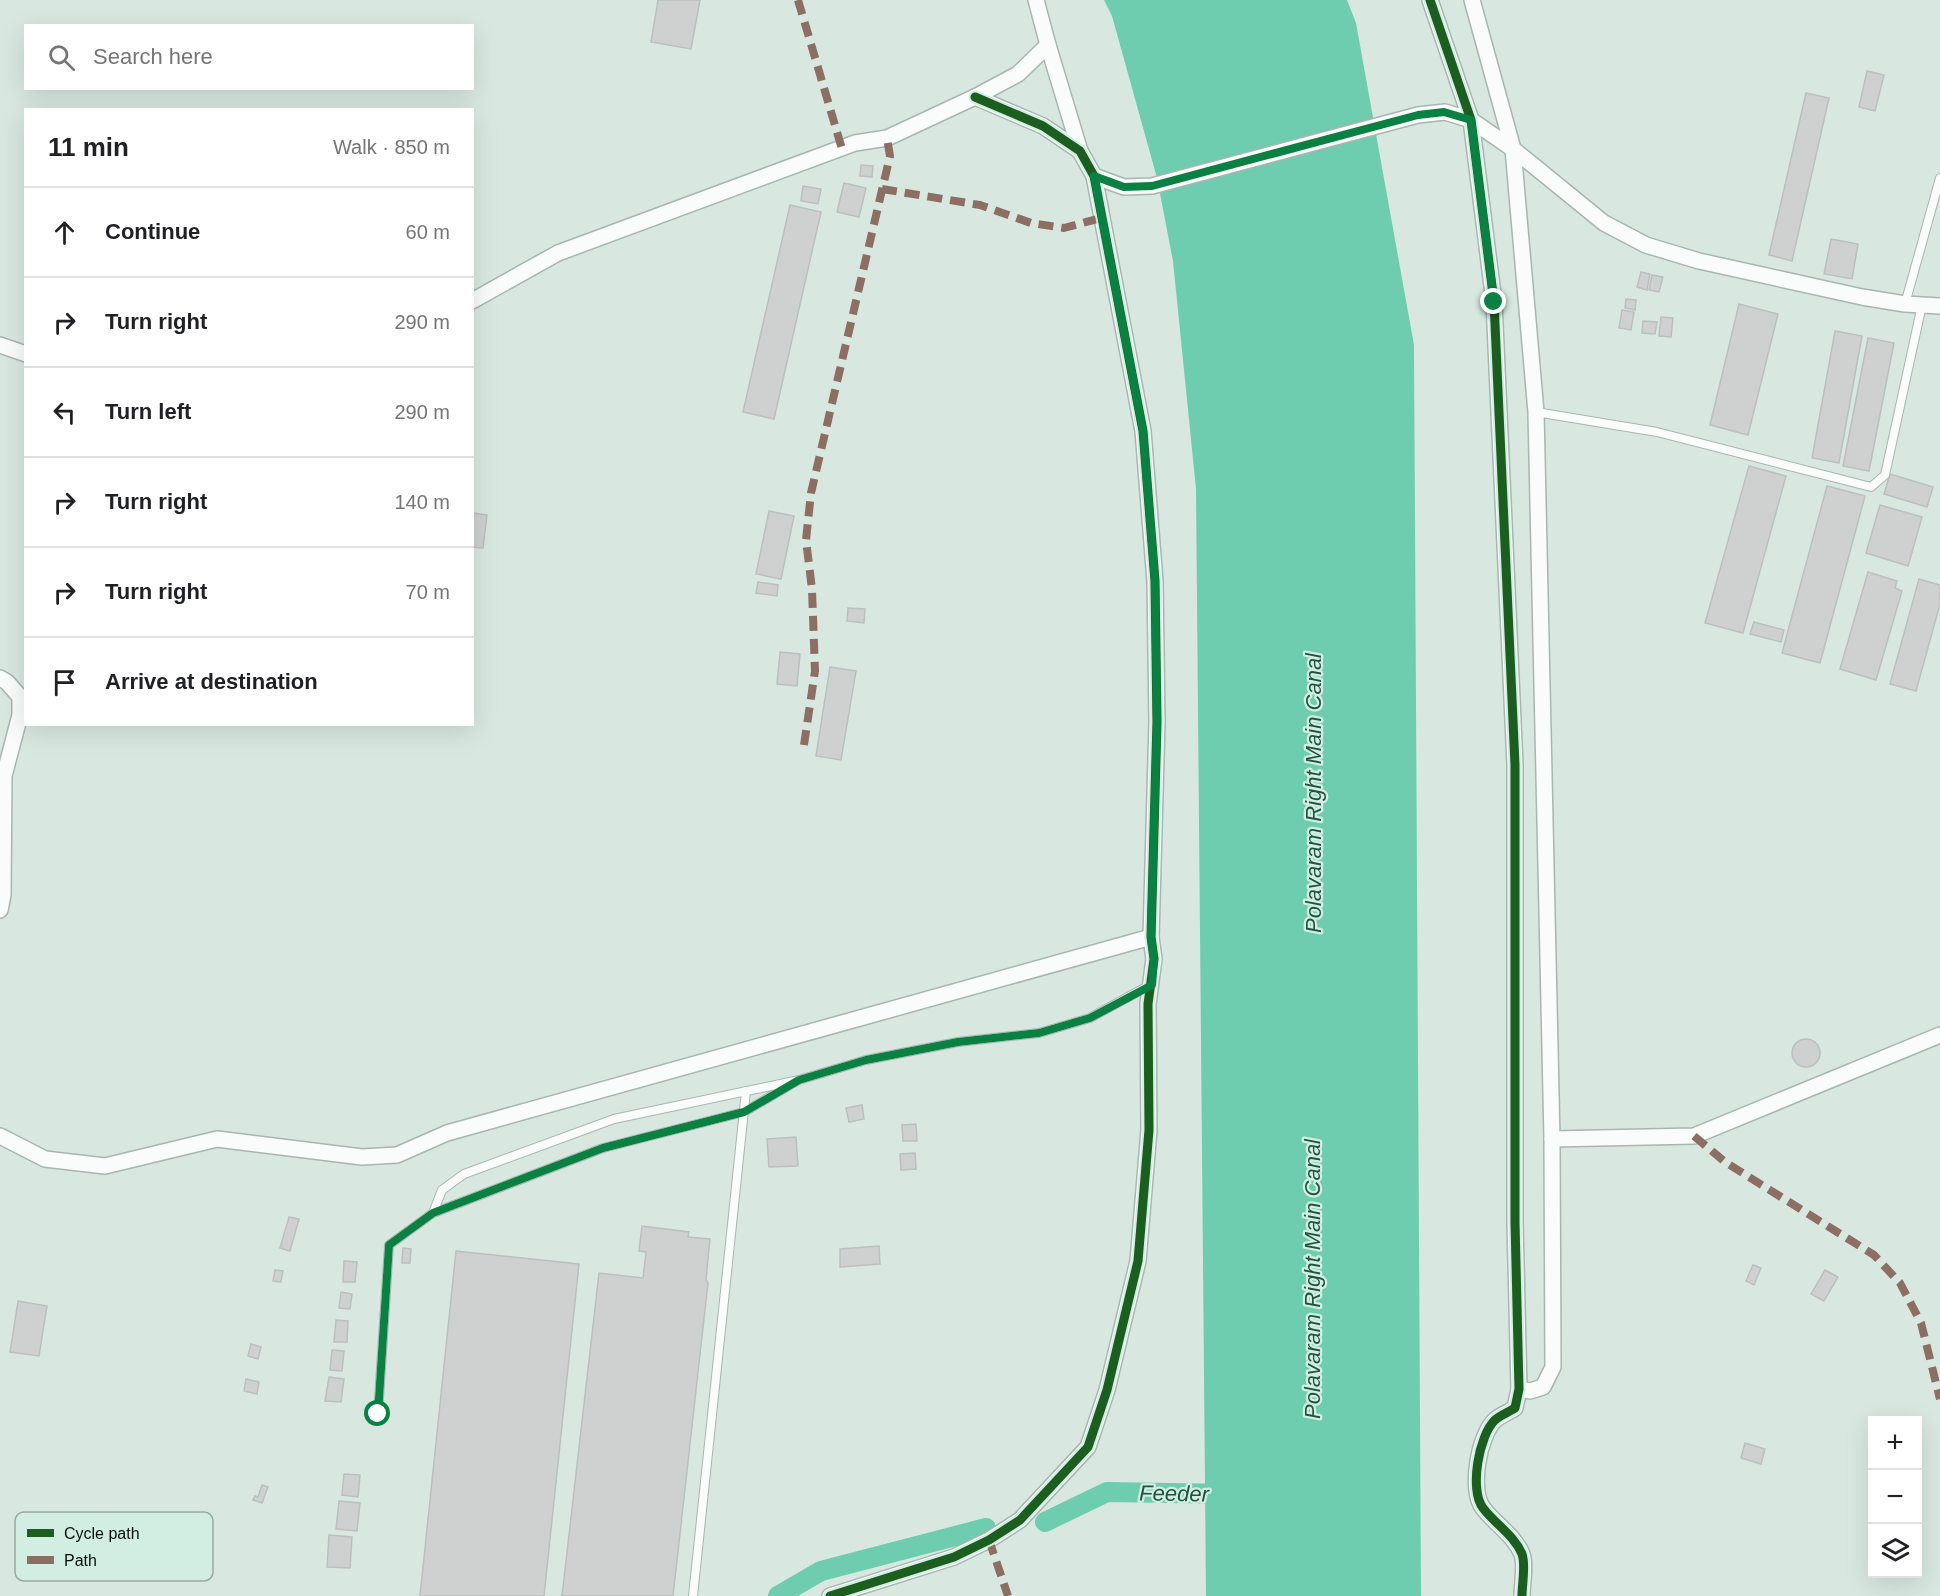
<!DOCTYPE html>
<meta charset="utf-8">
<style>
body{margin:0;font-family:Helvetica,sans-serif;background:#f2f2f2;color:#202124}
.controls{position:absolute;right:18px;bottom:18px;display:grid;overflow:hidden;border-radius:0px;box-shadow:0 6px 24px #0002}
.controls button{width:54px;height:54px;display:grid;place-items:center;padding:0;border:0;border-bottom:2px solid #e0e0e0;background:#fff;color:#202124;font:30px sans-serif}
.stop{position:absolute;width:18px;height:18px;margin:-14px;border:4px solid #0b8043;border-radius:50%;background:#fff}
.stop.end{background:#0b8043;border-color:#fff;box-shadow:0 2px 6px #0008}
.list{margin:0;padding:0;list-style:none}
h2{display:flex;justify-content:space-between;align-items:center;height:78px;margin:0;padding:0 24px;font-size:26px}
h2 small{font-size:20px;font-weight:400;color:#757577}
.list li{display:grid;grid-template-columns:39px 1fr auto;gap:18px;align-items:center;box-sizing:border-box;height:90px;padding:0 24px;border-top:2px solid #e0e0e0}
.list b{display:block;font-size:22px;white-space:nowrap}
.list em{font-size:20px;font-style:normal;color:#757577}
.icon{flex:none;width:33px;height:33px;fill:none;stroke:currentColor;stroke-width:2;stroke-linecap:round;stroke-linejoin:round}
.map{position:relative;flex:none;width:1940px;height:1596px;overflow:hidden}
.search{position:absolute;background:#fff;box-shadow:0 6px 24px #0002;left:24px;top:24px;width:450px;height:66px;display:flex;align-items:center;gap:15px;box-sizing:border-box;padding:0 21px;border-radius:0px;color:#757577;font-size:22px}
.panel{position:absolute;background:#fff;box-shadow:0 6px 24px #0002;left:24px;top:108px;width:450px;height:618px;border-radius:0px}
.map>svg:first-child{display:block}
</style>
<div class="map">
<svg width="1940" height="1596" viewBox="0 0 1940 1596">
<rect width="100%" height="100%" fill="#d8e8e1"/>
<!-- water -->
<polygon fill="#6ecdae" points="1104,0 1347,0 1356,23 1414,345 1421,1596 1206,1596 1196,489 1173,261 1157,178 1112,16"/>
<g fill="none" stroke-linecap="round" stroke-linejoin="round">
<!-- canal -->
<g stroke="#6ecdae" stroke-width="20">
<polyline points="1045,1522 1107,1492 1230,1494"/>
<polyline points="778,1596 821,1571 986,1528"/>
</g>
</g>
<!-- building -->
<g fill="#cfd1d1" stroke="#bcbfbf" stroke-width="1.5">
<polygon points="658,0 700,0 691,49 651,42"/>
<polygon points="1867,71 1884,75 1875,111 1859,107"/>
<polygon points="1806,93 1829,98 1792,261 1769,255"/>
<polygon points="861,165 873,166 872,177 860,176"/>
<polygon points="844,183 866,188 859,217 837,212"/>
<polygon points="803,186 821,189 818,204 801,201"/>
<polygon points="790,205 821,212 774,419 743,412"/>
<polygon points="1831,239 1858,244 1852,279 1824,274"/>
<polygon points="1641,272 1650,274 1647,290 1637,287"/>
<polygon points="1652,275 1663,277 1659,292 1649,290"/>
<polygon points="1626,299 1636,300 1635,310 1625,308"/>
<polygon points="1739,304 1778,314 1748,435 1710,425"/>
<polygon points="1622,310 1634,312 1631,330 1619,328"/>
<polygon points="1661,317 1673,318 1671,337 1659,336"/>
<polygon points="1643,321 1657,322 1655,334 1642,333"/>
<polygon points="1835,331 1862,336 1839,463 1812,458"/>
<polygon points="1868,338 1894,343 1869,471 1843,466"/>
<polygon points="1749,466 1786,476 1743,633 1705,623"/>
<polygon points="1890,474 1933,487 1927,507 1884,494"/>
<polygon points="1827,486 1865,496 1820,663 1782,653"/>
<polygon points="1880,505 1922,517 1908,566 1866,553"/>
<polygon points="769,511 794,516 781,579 756,574"/>
<polygon points="472,513 487,515 483,548 472,547"/>
<polygon points="1868,572 1897,581 1895,588 1902,591 1876,680 1840,669"/>
<polygon points="1919,579 1940,585 1940,604 1916,691 1890,684"/>
<polygon points="758,582 778,585 777,596 756,593"/>
<polygon points="848,608 865,609 864,623 847,621"/>
<polygon points="1754,622 1784,630 1781,642 1750,634"/>
<polygon points="780,652 800,654 797,686 777,684"/>
<polygon points="830,667 856,671 841,760 816,756"/>
<circle cx="1806" cy="1053" r="14"/>
<polygon points="862,1105 864,1119 849,1122 846,1108"/>
<polygon points="916,1124 917,1141 903,1141 902,1125"/>
<polygon points="796,1137 798,1166 769,1167 767,1139"/>
<polygon points="915,1153 916,1169 901,1170 900,1154"/>
<polygon points="289,1217 299,1219 290,1251 280,1248"/>
<polygon points="642,1226 689,1232 688,1237 710,1239 706,1279 708,1283 673,1596 562,1596 599,1273 643,1278 646,1252 639,1251"/>
<polygon points="879,1246 880,1264 840,1267 840,1249"/>
<polygon points="403,1248 411,1249 410,1263 402,1263"/>
<polygon points="456,1251 579,1264 544,1596 420,1596"/>
<polygon points="344,1261 357,1262 355,1282 343,1282"/>
<polygon points="1753,1265 1761,1268 1754,1285 1746,1281"/>
<polygon points="275,1270 283,1271 281,1282 273,1281"/>
<polygon points="1825,1270 1838,1277 1824,1301 1811,1294"/>
<polygon points="341,1292 352,1294 350,1309 339,1308"/>
<polygon points="18,1301 47,1306 39,1356 10,1352"/>
<polygon points="336,1320 348,1321 347,1342 334,1342"/>
<polygon points="251,1344 261,1347 258,1359 248,1356"/>
<polygon points="332,1350 344,1351 342,1371 330,1370"/>
<polygon points="329,1377 344,1379 341,1402 325,1401"/>
<polygon points="246,1379 259,1382 257,1394 244,1391"/>
<polygon points="1745,1443 1765,1449 1761,1464 1741,1458"/>
<polygon points="344,1474 360,1475 358,1497 342,1495"/>
<polygon points="262,1485 268,1487 262,1503 253,1500 255,1496 258,1497"/>
<polygon points="339,1501 360,1503 357,1531 336,1529"/>
<polygon points="329,1535 352,1537 350,1568 327,1567"/>
</g>
<g fill="none" stroke-linecap="round" stroke-linejoin="round">
<defs>
<g id="lane">
<polyline points="1905,304 1940,178"/>
<polyline points="1536,412 1657,432 1871,487 1885,475 1922,305"/>
<polyline points="433,1213 442,1190 464,1174 614,1119 799,1080 866,1060 958,1042 1039,1033 1090,1018 1150,985"/>
<polyline points="378,1414 389,1245 433,1213 603,1148 744,1112 795,1082"/>
<polyline points="693,1596 746,1091"/>
</g>
<g id="street">
<path d="M1430 0 1471 120 1494 302 1515 765V1222L1519 1389 1515 1408C1509 1412 1501 1415 1495 1420 1479 1435 1469 1490 1483 1508 1495 1524 1514 1535 1522 1554 1526 1565 1522 1584 1522 1596"/>
<polyline points="1472,0 1513,149 1536,412 1552,1139 1553,1367 1543,1387 1530,1391 1519,1389"/>
<polyline points="1048,45 1080,151"/>
<polyline points="1094,176 1124,187 1152,186 1418,115 1445,112 1471,120 1513,149 1604,223 1646,245 1699,261 1862,297 1905,304 1940,306"/>
<polyline points="472,301 558,253 855,143 887,138 975,97 1018,74 1048,45 1036,0"/>
<polyline points="0,345 26,354"/>
<polyline points="0,678 7,682 20,697 20,715 4,776 3,895 0,910"/>
<polyline points="0,1136 45,1159 105,1166 217,1139 362,1157 397,1155 447,1133 1151,937"/>
<polyline points="1552,1139 1694,1136 1940,1035"/>
<polyline points="830,1596 954,1557 989,1540 1020,1520 1088,1447 1107,1390 1138,1261 1149,1130 1148,1004 1154,959 1151,937 1157,722 1155,581 1143,431 1094,176 1080,151 1043,126 975,97"/>
</g>
</defs>
<!-- lane casing -->
<use href="#lane" stroke="#a9b5b0" stroke-width="10"/>
<!-- street casing -->
<use href="#street" stroke="#a9b5b0" stroke-width="18"/>
<!-- lane -->
<use href="#lane" stroke="#f9fcfa" stroke-width="8"/>
<!-- street -->
<use href="#street" stroke="#f9fcfa" stroke-width="15"/>
<!-- quiet -->
<g stroke="#8d6e63" stroke-width="8" stroke-dasharray="15 8" stroke-linecap="butt">
<polyline points="798,0 842,149"/>
<polyline points="882,189 980,205 1031,223 1064,228 1101,218"/>
<polyline points="804,745 815,671 812,589 806,540 811,493 890,156 887,138"/>
<polyline points="1694,1136 1725,1162 1874,1255 1900,1283 1921,1323 1940,1399"/>
<polyline points="989,1540 1008,1596"/>
</g>
<defs>
<g id="cycleway">
<path d="M1430 0 1471 120 1494 302 1515 765V1222L1519 1389 1515 1408C1509 1412 1501 1415 1495 1420 1479 1435 1469 1490 1483 1508 1495 1524 1514 1535 1522 1554 1526 1565 1522 1584 1522 1596"/>
<polyline points="830,1596 954,1557 989,1540 1020,1520 1088,1447 1107,1390 1138,1261 1149,1130 1148,1004 1154,959 1151,937 1157,722 1155,581 1143,431 1094,176 1080,151 1043,126 975,97"/>
</g>
</defs>
<!-- cycleway casing -->
<use href="#cycleway" stroke="#d2eee2" stroke-width="13"/>
<!-- cycleway -->
<use href="#cycleway" stroke="#1b5e20" stroke-width="9"/>
</g>
<g fill="none" stroke-linecap="round" stroke-linejoin="round">
<!-- route -->
<polyline stroke="#0b8043" stroke-width="8" points="378,1414 389,1245 433,1213 603,1148 744,1112 799,1080 866,1060 958,1042 1039,1033 1090,1018 1152,985 1154,959 1151,937 1157,722 1155,581 1143,431 1094,176 1124,187 1152,186 1418,115 1444,112 1471,120 1494,302"/>
</g>
<g text-anchor="middle" stroke-width="4.5" stroke-linejoin="round" paint-order="stroke">
<!-- water labels -->
<g font-size="22" font-style="italic" fill="#205342" stroke="#d2eee2">
<text transform="translate(1313 793) rotate(-90)" y="8">Polavaram Right Main Canal</text>
<text transform="translate(1312 1279) rotate(-90)" y="8">Polavaram Right Main Canal</text>
<text transform="translate(1174 1493) rotate(1)" y="8">Feeder</text>
</g>
</g>
<!-- legend -->
<rect x="15" y="1512" width="198" height="69" rx="9" fill="#d2eee2" stroke="#95aba2" stroke-width="1.5"/>
<rect x="27" y="1529" width="27" height="8" fill="#1b5e20"/>
<rect x="27" y="1556" width="27" height="8" fill="#8d6e63"/>
<g font-size="16" fill="#060e0b">
<text x="64" y="1539">Cycle path</text>
<text x="64" y="1566">Path</text>
</g>
</svg>
<div class="controls">
<button>+</button>
<button>−</button>
<button><svg class="icon" aria-label="layers" viewBox="0 0 24 24"><path d="M12 4l9 5-9 5-9-5zM3 14l9 5 9-5"/></svg></button>
</div>
<div class="stop" style="left:378px;top:1414px"></div>
<div class="stop end" style="left:1494px;top:302px"></div>
<div class="search"><svg class="icon" aria-label="search" viewBox="0 0 24 24"><circle cx="10" cy="10" r="6"/><path d="M15 15l6 6"/></svg>Search here</div>
<section class="panel">
<h2>11 min<small>Walk · 850 m</small></h2>
<ul class="list">
<li><svg class="icon" aria-label="ahead" viewBox="0 0 24 24"><path d="M12 20V5M6 11l6-6 6 6"/></svg><div><b>Continue</b></div><em>60 m</em></li>
<li><svg class="icon" aria-label="right" viewBox="0 0 24 24"><path d="M7 20v-9h11M14 6l5 5-5 5"/></svg><div><b>Turn right</b></div><em>290 m</em></li>
<li><svg class="icon" aria-label="left" viewBox="0 0 24 24"><path d="M17 20v-9H6M10 6l-5 5 5 5"/></svg><div><b>Turn left</b></div><em>290 m</em></li>
<li><svg class="icon" aria-label="right" viewBox="0 0 24 24"><path d="M7 20v-9h11M14 6l5 5-5 5"/></svg><div><b>Turn right</b></div><em>140 m</em></li>
<li><svg class="icon" aria-label="right" viewBox="0 0 24 24"><path d="M7 20v-9h11M14 6l5 5-5 5"/></svg><div><b>Turn right</b></div><em>70 m</em></li>
<li><svg class="icon" aria-label="arrive" viewBox="0 0 24 24"><path d="M6 21V4h12l-3 4 3 4H6"/></svg><div><b>Arrive at destination</b></div></li>
</ul>
</section>
</div>
